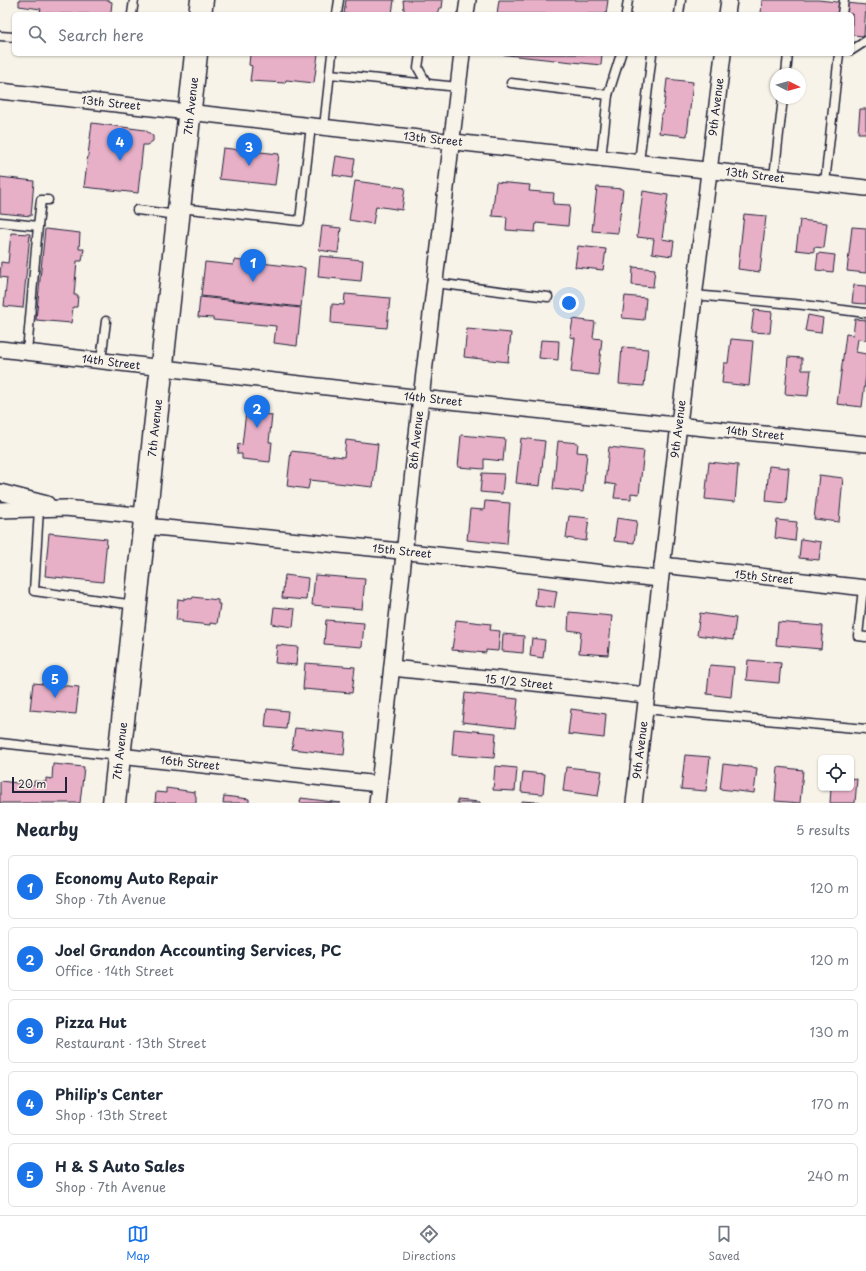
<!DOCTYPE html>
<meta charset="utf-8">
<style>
body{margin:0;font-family:"Playpen Sans",sans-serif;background:#f6f6f7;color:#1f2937}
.controls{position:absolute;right:12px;bottom:12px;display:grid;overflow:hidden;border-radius:6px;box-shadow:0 1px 3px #0004}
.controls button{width:36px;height:36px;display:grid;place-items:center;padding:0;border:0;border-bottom:1px solid #e0e1e3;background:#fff;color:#1f2937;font:20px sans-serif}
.compass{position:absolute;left:770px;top:68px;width:36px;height:36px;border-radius:50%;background:#fff;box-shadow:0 1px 3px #0004;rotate:96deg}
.scale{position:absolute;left:12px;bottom:10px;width:55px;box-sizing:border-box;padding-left:4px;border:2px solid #22223b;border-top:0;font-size:11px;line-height:14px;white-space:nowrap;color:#22223b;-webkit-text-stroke:3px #f7f3e8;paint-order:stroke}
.you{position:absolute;left:569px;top:303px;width:14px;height:14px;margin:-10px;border:3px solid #fff;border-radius:50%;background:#1a73e8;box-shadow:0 0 0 6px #1a73e833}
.badge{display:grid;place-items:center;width:26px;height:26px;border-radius:50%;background:#1a73e8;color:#fff;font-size:13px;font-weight:700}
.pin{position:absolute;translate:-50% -33px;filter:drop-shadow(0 1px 2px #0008)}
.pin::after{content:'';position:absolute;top:21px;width:14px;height:12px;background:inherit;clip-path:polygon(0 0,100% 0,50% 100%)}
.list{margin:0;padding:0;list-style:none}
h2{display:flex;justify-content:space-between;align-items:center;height:52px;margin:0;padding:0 16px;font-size:17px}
h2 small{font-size:13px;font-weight:400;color:#747a83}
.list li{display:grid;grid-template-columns:26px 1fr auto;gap:12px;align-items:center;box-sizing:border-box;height:64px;margin:0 8px 8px;padding:0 8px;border:1px solid #e0e1e3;border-radius:6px}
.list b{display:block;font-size:15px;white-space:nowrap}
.list p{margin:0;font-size:13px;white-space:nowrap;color:#747a83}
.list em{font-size:13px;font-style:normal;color:#747a83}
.icon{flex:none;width:22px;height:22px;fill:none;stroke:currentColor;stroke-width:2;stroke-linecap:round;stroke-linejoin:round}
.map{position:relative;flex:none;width:866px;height:803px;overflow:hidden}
.search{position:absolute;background:#fff;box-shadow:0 1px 3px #0004;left:12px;right:12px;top:12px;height:44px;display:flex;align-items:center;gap:10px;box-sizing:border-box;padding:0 14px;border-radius:6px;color:#747a83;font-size:15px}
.sheet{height:412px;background:#fff}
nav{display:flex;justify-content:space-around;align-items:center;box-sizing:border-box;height:56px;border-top:1px solid #e0e1e3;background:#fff;font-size:11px;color:#747a83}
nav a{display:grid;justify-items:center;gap:2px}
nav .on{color:#1a73e8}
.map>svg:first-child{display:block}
</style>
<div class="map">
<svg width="866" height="803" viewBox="0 0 866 803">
<rect width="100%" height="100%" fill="#f7f3e8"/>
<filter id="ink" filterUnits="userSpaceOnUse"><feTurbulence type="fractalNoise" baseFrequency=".025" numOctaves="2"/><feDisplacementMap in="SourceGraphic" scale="8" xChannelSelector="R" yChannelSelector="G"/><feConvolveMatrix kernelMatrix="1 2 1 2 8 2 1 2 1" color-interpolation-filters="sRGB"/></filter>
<g filter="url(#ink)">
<!-- building -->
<g fill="#e7b0c7" stroke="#22223b">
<polygon points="19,0 109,0 109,1 112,2 111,12 108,14 57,14 40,12 41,9 19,6"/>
<polygon points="346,0 394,0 392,14 344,14"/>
<polygon points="403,0 443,0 442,8 439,8 437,14 407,14 404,10"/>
<polygon points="499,0 608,0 606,14 497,14"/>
<polygon points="762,0 818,0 866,5 864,36 852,35 852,14 761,14"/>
<polygon points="250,54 318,54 314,83 286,80 285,83 250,81 252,66 249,65"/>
<polygon points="498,54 602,54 601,65"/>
<polygon points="667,79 693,82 687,136 659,133 661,114 663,114"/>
<polygon points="860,109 866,109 866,133 858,133"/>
<polygon points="92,123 145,130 153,136 153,141 147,145 143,145 138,193 84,187"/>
<polygon points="223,148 279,154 275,185 219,179"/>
<polygon points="336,156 355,159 352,178 333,175"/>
<polygon points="0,177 34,181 31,216 0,213"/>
<polygon points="355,181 405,188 402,210 376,206 373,224 349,220"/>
<polygon points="496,182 530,185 529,191 554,193 553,204 570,205 568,226 536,223 535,232 506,230 507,217 492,216"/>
<polygon points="597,187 623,189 618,233 592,231"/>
<polygon points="643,191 668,195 662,239 674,241 672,256 652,253 654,239 637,237"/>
<polygon points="744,214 766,216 760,272 738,269"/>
<polygon points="800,220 827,223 824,248 814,247 814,252 796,250"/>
<polygon points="322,226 341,228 338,253 319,250"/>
<polygon points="852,227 866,228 866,273 847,271"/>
<polygon points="45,229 80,233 79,249 84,249 82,261 77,261 74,295 78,295 77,307 73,307 71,323 36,320"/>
<polygon points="11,233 30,234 23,308 4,306 7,278 0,277 1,262 8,263"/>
<polygon points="578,246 606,249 603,270 575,267"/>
<polygon points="818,253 835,255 833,272 816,270"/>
<polygon points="320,256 363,260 361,281 318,277"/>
<polygon points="234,260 305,268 301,307 201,296 205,262 233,265"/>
<polygon points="633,267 655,269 653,287 632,285"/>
<polygon points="854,285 866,286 866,304 852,303"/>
<polygon points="345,294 390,298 387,328 331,323 332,304 344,305"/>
<polygon points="625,296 646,298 644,320 622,318"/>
<polygon points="200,297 301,308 297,346 274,343 276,326 213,320 213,318 198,317"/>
<polygon points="754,310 772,312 770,333 751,332"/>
<polygon points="808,315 823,318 821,333 805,331"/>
<polygon points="573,319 595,322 593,338 602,339 598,375 571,372 575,338 570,337"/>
<polygon points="855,319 866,320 866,340 858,339 856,352 866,354 866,374 862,407 837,404 846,334 853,335"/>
<polygon points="467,329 511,333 508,362 464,357"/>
<polygon points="731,339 753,341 749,386 722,383 724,363 728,363"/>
<polygon points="541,340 559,341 558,360 539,358"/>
<polygon points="622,347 648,349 644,386 619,384"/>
<polygon points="788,357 802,358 802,370 811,370 808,396 785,394"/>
<polygon points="246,412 272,415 269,442 272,442 270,462 242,459 242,454 237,454 238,444 242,445"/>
<polygon points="461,435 505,439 503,461 484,459 484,469 458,467"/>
<polygon points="521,438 545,441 540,486 516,483"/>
<polygon points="346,440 378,444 373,487 310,480 308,489 287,486 291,451 344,457"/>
<polygon points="558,441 578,443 577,452 587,453 583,492 553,489"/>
<polygon points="609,447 644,451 639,494 631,493 631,499 614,498 616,485 605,483"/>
<polygon points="709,462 738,465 735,502 705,499"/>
<polygon points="769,466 789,468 786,503 766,501"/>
<polygon points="482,473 504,474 502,494 480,492"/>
<polygon points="819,475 843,478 839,522 814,519"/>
<polygon points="485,501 510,503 507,544 467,540 470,509 484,510"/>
<polygon points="569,516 589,518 586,541 566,538"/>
<polygon points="617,518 637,521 634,543 614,541"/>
<polygon points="777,520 797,522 795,541 775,538"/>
<polygon points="49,533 107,539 103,582 45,576"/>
<polygon points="801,539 821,542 819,560 799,558"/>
<polygon points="285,575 308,578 306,600 282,598"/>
<polygon points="315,575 365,579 362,609 312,605"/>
<polygon points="537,588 557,591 554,608 535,606"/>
<polygon points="193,597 218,600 218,604 220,604 217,624 210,623 210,625 182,622 182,620 176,620 178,599 184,600 184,598 192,599"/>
<polygon points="274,607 295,609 293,627 272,624"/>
<polygon points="569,612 612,616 608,655 579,653 581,632 568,630"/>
<polygon points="700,613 736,618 733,640 697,635"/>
<polygon points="326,620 364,623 362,647 324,644"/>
<polygon points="456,620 491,624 490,630 500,631 498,651 486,650 486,653 452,650"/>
<polygon points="778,622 823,626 821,649 776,645"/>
<polygon points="503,634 524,636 523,653 502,651"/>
<polygon points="532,638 545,640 543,658 530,656"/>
<polygon points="277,645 298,647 296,665 275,663"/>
<polygon points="748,660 781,663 779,683 746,680"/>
<polygon points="305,663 355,667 352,693 303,689"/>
<polygon points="710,665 734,667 731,697 707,694"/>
<polygon points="33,683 79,687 76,714 30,710"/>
<polygon points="465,693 518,699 515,728 462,722"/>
<polygon points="267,709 288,711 286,729 265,727"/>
<polygon points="571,709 606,714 604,738 568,734"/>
<polygon points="295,728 346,733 344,755 292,749"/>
<polygon points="454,729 496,733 494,758 452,755"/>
<polygon points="685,755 710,757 706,791 681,789"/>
<polygon points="53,764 84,767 80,803 0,803 0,781 34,785 34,781 46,782 46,778 52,779"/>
<polygon points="723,764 757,768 754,793 720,789"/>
<polygon points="495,766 517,768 515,791 493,790"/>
<polygon points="566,767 602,771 598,796 563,791"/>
<polygon points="778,767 803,770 800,803 775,801"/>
<polygon points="523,772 545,774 543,794 521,792"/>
<polygon points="851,778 857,779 855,803 830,803 831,788 851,788"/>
<polygon points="166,788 195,792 195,795 196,796 196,803 155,803 156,792 166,793"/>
<polygon points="224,796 249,799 249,803 223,803"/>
<polygon points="301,798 341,803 300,803"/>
<polygon points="457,800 480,802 480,803 457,803"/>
<polygon points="522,801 550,803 522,803"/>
</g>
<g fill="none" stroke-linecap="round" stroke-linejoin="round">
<defs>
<g id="service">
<polyline points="132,14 134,0"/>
<polyline points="337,14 339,0"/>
<polyline points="626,14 628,0"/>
<polyline points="679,14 681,0"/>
<polyline points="842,14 844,0"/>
<polyline points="0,36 14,37"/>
<polyline points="852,50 866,41"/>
<polyline points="420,54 418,68 427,84"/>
<polyline points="330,74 458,87"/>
<polyline points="786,74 788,54"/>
<polyline points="511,83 608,95"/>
<polyline points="324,127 332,54"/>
<polyline points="601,158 608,95 621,54"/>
<polyline points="639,162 652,54"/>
<polyline points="774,177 783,98"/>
<polyline points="825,183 839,54"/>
<polyline points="180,208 300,221 311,126"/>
<polyline points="137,210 178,215"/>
<polyline points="0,222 38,226 41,200 48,200"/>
<polyline points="435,283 548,297"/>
<polyline points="694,295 804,305 866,313"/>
<polyline points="27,352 38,226"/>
<polyline points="101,360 106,321"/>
<polyline points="39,509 34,591 135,605"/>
<polyline points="863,588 858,636 866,637"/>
<polyline points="645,709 866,729"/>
<polyline points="0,743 118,756"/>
</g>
<g id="minor">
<polyline points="466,14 468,0"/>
<polyline points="727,14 729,0"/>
<polyline points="0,91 866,188"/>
<polyline points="0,349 421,398 704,428 866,444"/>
<polyline points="0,492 47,504"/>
<polyline points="0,510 65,508 146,516"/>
<polyline points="145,526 381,549 660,579"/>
<polyline points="662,565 866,588"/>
<polyline points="392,668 646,695"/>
<polyline points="119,756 379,784"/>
<polyline points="377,803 421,398 462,54"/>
<polyline points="634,803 723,54"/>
</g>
<g id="secondary">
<polyline points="200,14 202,0"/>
<polyline points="114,803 196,54"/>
</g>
</defs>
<!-- service casing -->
<use href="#service" stroke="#22223b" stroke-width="11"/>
<!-- minor casing -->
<use href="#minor" stroke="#22223b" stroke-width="18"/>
<!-- secondary casing -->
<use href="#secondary" stroke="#22223b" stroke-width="25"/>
<!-- service -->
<use href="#service" stroke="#f7f3e8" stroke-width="8"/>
<!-- minor -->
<use href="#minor" stroke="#f7f3e8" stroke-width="15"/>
<!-- secondary -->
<use href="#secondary" stroke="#f7f3e8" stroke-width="22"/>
</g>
</g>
<g text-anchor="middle" stroke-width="3.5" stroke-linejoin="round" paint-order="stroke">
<!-- street labels -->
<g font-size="11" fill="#22223b" stroke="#f7f3e8">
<text transform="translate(111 103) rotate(6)" y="4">13th Street</text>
<text transform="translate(191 106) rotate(-84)" y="4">7th Avenue</text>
<text transform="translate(716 107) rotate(-83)" y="4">9th Avenue</text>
<text transform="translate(433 139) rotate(6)" y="4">13th Street</text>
<text transform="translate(755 175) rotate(7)" y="4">13th Street</text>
<text transform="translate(111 362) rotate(7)" y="4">14th Street</text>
<text transform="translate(433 399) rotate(6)" y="4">14th Street</text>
<text transform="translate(155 428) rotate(-84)" y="4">7th Avenue</text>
<text transform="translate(678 429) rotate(-83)" y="4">9th Avenue</text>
<text transform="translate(755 433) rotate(6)" y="4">14th Street</text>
<text transform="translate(416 440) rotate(-84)" y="4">8th Avenue</text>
<text transform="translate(402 551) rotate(6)" y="4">15th Street</text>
<text transform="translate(764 577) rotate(6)" y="4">15th Street</text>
<text transform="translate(519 682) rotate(6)" y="4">15 1/2 Street</text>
<text transform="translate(640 750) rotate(-83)" y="4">9th Avenue</text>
<text transform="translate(120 751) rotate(-84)" y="4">7th Avenue</text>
<text transform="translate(190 763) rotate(6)" y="4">16th Street</text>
</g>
</g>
</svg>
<div class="controls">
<button><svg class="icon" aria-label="locate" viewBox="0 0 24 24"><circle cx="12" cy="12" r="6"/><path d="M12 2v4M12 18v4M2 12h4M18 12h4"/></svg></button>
</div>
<svg class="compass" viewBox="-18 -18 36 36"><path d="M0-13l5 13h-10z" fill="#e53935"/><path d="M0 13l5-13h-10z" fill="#747a83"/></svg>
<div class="scale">20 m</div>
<div class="you"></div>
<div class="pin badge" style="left:253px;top:282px">1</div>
<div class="pin badge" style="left:257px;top:428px">2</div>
<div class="pin badge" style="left:249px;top:166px">3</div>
<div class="pin badge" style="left:120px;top:161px">4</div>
<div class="pin badge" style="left:55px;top:698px">5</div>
<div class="search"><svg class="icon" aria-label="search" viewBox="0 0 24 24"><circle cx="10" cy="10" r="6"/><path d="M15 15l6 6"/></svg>Search here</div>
</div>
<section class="sheet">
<h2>Nearby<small>5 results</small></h2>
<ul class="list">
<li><span class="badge">1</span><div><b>Economy Auto Repair</b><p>Shop · 7th Avenue</p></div><em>120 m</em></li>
<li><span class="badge">2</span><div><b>Joel Grandon Accounting Services, PC</b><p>Office · 14th Street</p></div><em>120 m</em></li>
<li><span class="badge">3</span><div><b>Pizza Hut</b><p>Restaurant · 13th Street</p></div><em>130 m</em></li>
<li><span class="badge">4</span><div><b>Philip's Center</b><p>Shop · 13th Street</p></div><em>170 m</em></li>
<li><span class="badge">5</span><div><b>H &amp; S Auto Sales</b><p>Shop · 7th Avenue</p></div><em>240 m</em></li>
</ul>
</section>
<nav>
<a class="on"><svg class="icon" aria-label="map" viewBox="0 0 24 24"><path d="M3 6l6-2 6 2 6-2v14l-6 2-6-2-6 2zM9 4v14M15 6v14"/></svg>Map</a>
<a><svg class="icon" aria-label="directions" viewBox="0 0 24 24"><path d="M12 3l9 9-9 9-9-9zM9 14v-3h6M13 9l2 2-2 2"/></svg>Directions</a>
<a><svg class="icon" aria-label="saved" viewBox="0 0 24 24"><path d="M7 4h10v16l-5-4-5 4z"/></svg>Saved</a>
</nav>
